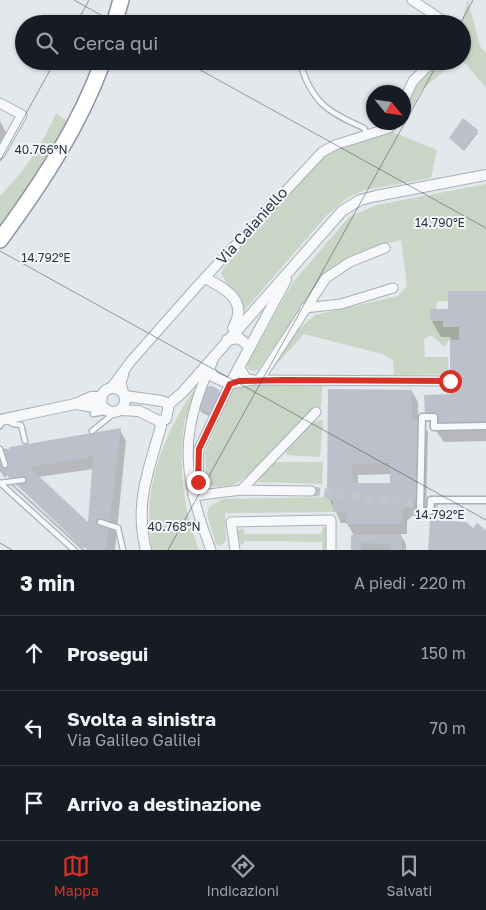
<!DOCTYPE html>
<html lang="it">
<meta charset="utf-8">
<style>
body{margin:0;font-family:"Golos Text",sans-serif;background:#242831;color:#f1f3f6}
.compass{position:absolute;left:366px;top:85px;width:45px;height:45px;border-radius:50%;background:#171b24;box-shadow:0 1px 4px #0004;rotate:119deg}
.stop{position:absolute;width:15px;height:15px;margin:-11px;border:4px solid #d93025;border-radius:50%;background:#fff}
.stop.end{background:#d93025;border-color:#fff;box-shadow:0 1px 5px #0008}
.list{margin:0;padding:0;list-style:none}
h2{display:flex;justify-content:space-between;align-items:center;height:65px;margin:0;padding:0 20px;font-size:21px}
h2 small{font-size:16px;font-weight:400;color:#9ea1a6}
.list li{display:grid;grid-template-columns:32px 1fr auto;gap:15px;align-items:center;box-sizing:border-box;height:75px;padding:0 20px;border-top:1px solid #363941}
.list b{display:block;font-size:19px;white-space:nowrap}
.list p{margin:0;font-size:16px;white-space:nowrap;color:#9ea1a6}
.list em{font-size:16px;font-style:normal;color:#9ea1a6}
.icon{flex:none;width:28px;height:28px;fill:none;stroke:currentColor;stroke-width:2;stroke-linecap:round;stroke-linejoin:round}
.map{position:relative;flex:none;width:486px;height:550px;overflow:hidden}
.search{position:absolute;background:#171b24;box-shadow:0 1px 4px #0004;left:15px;right:15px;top:15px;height:55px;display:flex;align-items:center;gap:12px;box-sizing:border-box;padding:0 18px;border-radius:28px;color:#9ea1a6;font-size:19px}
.sheet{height:290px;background:#171b24}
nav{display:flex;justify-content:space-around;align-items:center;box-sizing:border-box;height:70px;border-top:1px solid #363941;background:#171b24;font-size:14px;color:#9ea1a6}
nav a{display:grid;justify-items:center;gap:2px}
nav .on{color:#d93025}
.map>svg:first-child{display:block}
</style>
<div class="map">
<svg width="486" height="550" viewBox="0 0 486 550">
<rect width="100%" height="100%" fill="#e4e7ec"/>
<!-- green -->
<g fill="#c9d6c5">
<polygon points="468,0 480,46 486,53 486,88 462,60 464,37 461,23"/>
<path d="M441 61H455L421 91 403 124 393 132 437 150 431 178 365 190 347 198 327 215 244 311 235 290 226 283 221 273 223 269 318 159C343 144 381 141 400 123L404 122C404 95 422 78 441 61Z"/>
<path d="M56 113 69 123 36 177 0 227V196C24 171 43 145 56 113Z"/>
<polygon points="486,184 486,291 448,301 437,302 436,309 430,321 443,321 443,327 459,327 459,340 449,340 445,347 431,335 424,339 425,357 448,357 449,374 394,375 393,360 382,354 304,334 272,369 298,330 315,315 398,296 407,286 401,240 379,246 349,260 320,280 259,369 254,371 248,369 247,364 293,282 349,217 377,205"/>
<path d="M201 380 187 418H185C178 464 182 507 199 550H152C141 487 164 431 201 380Z"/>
<path d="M290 383 322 385 321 407 312 411C296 427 249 479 232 485 223 487 213 488 206 483L205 452 234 387 244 385Z"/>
<polygon points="321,420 323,421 320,457 287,455 285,449 310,423"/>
<polygon points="276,462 323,462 322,484 258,482 265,470"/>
<polygon points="328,497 333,501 333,512 225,513 226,541 220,546 216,544 207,514 209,507 223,499"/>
<polygon points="323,527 327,528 329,550 322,550 322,542 245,541 242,545 234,535 238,530 243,528 245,534 321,534"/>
</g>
<!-- shadow -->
<g fill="#0003" fill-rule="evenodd">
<polygon points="0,121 6,132 0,143"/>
<polygon points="477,131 478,133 464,151 450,138"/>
<polygon points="486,293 486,441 444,442 426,417 451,395 452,341 450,337 441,337 432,321"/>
<polygon points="218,390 221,396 214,418 202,413 199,408"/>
<path d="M329 390 412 391 418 402V421H421L428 432 426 510H419L418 520 413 515 407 521V534H400L406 544V550H352L354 536 347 523H341L329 498ZM391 474V484L358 485V475Z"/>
<path d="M120 430 126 441 115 550H88L6 474V478L85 550H82L9 483 0 471V450H9ZM94 469 89 525 38 477Z"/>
</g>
<!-- building -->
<g fill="#bbc0ca" fill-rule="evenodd">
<polygon points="463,118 478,130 463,150 449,138"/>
<polygon points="448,291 486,291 486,426 434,427 434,417 425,417 424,395 450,394 450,340 459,340 459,327 443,327 443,321 430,321 430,309 448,309"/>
<polygon points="212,386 218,389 220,392 211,414 198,408 207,387"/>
<path d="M328 389 412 390V419H422L420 500H413V511L407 505 402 510V524H346V512H333V501L327 499ZM390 463V483H352V464Z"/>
<path d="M121 428 106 550H87L85 547 83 548 0 469V448L9 449 10 447ZM93 457 88 522 29 467Z"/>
<polygon points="430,520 466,522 473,528 477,523 486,530 486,550 428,550"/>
<polygon points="351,535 402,535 402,550 390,550 391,544 361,543 361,550 351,550"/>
</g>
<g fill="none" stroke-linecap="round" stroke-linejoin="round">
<!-- minor-tunnel -->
<polyline stroke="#bfc3cb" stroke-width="9" stroke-dasharray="9 4.5" stroke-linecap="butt" points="311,491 413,503 438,503"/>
<defs>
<g id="service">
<path d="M301 66C313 104 330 113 364 128L367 135"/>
<polyline points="93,414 110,411"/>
<polyline points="0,426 4,419 13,424 21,425 25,441"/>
<polyline points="92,431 117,411"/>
<polyline points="0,449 5,465"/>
<polyline points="0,483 74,550"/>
<polyline points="0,483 23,480"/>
<polyline points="100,522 118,528 123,550"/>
</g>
<polyline id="pedestrian" points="486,426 434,427 434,417 422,417 420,511 430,511 431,500 486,500"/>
<g id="minor">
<polyline points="412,0 448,24"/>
<polyline points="404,100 413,81 433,61"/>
<polyline points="0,103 22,115 0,154"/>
<polyline points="305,308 341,304 393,288"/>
<path d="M209 369C177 439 185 481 211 550"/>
<polyline points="252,380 450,381"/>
<polyline points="259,380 326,278 350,262 385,248"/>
<polyline points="111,388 131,361 200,283 322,152 335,145 389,128 394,122"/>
<polyline points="124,395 121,382 124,374"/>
<polyline points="241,490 316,412"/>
<polyline points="193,496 198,482 199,449 230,384 252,380 246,378 239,366"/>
<polyline points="193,496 241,490 311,491"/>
<polyline points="235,550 231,522 331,520 331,550"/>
</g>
<g id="tertiary">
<path d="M205 278C226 289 249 301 233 328"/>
<polyline points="227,340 239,338 250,347"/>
<polyline points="213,359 209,369 214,377 230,384 286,280"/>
<circle cx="113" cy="400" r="12"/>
<polyline points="76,404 106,409"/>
<polyline points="169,404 182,393 342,211 360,200 376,196 486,175"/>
<polyline points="120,410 139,411 159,421 166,419 169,404 162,401 125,396"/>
<polyline points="0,420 75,404 91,397 102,397"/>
<path d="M146 550C134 504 149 469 161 426L159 421"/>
</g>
<g id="motorway">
<polyline points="114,24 121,0"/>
<path d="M0 240C41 184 79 127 103 61"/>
</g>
</defs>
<!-- service casing -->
<use href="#service" stroke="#a9aeb7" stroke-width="7"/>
<!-- pedestrian casing -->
<use href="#pedestrian" stroke="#a9aeb7" stroke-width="9"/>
<!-- minor casing -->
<use href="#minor" stroke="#a9aeb7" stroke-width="11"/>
<!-- tertiary casing -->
<use href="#tertiary" stroke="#a9aeb7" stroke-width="12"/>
<!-- motorway casing -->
<use href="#motorway" stroke="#8b94a3" stroke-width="18"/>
<!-- service -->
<use href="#service" stroke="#f7f8fa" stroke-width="4.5"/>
<!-- pedestrian -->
<use href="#pedestrian" stroke="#f7f8fa" stroke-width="6"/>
<!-- minor -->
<use href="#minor" stroke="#f7f8fa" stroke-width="9"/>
<!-- tertiary -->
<use href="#tertiary" stroke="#f7f8fa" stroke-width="10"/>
<!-- motorway -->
<use href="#motorway" stroke="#fff" stroke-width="15"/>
</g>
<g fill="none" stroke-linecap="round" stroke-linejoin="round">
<!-- route -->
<polyline stroke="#d93025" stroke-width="6" points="198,482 199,449 230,384 239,381 285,380 450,381"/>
</g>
<!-- ticks -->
<path fill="none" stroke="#2b3445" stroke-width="1" stroke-opacity="0.45" d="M74 0 117 24M76 24 89 0M460 24 473 0M184 61 486 228M0 161 55 61M0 251 486 520M0 543 12 550M168 550 439 61"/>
<g text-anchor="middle" stroke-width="4" stroke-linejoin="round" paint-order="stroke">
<!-- street labels -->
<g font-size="15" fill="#2b3445" stroke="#f4f6f9">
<text transform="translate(252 226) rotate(-48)" y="5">Via Caianiello</text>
</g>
</g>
<g font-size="12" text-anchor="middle" fill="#2b3445" stroke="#f4f6f9" stroke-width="4" stroke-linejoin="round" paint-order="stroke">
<text x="41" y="154">40.766°N</text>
<text x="440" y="227">14.790°E</text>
<text x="46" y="262">14.792°E</text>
<text x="440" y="519">14.792°E</text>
<text x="174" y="531">40.768°N</text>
</g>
</svg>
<svg class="compass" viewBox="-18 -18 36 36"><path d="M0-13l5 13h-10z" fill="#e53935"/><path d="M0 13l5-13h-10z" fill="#9ea1a6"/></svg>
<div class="stop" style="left:450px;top:381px"></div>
<div class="stop end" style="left:198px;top:482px"></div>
<div class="search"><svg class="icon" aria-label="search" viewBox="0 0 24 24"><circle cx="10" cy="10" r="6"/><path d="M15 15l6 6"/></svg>Cerca qui</div>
</div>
<section class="sheet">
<h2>3 min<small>A piedi · 220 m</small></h2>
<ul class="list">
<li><svg class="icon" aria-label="ahead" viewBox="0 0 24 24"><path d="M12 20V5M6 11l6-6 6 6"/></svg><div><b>Prosegui</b></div><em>150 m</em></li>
<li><svg class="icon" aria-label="left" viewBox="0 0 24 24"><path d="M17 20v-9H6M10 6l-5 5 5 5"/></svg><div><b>Svolta a sinistra</b><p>Via Galileo Galilei</p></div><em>70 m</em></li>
<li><svg class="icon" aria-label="arrive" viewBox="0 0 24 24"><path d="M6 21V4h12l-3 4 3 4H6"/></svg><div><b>Arrivo a destinazione</b></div></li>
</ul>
</section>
<nav>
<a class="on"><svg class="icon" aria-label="map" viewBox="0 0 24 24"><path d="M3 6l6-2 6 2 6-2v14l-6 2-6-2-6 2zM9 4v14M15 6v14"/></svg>Mappa</a>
<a><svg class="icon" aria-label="directions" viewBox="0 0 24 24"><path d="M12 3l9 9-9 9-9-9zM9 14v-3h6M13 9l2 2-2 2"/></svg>Indicazioni</a>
<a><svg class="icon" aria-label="saved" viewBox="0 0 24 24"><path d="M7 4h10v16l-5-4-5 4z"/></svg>Salvati</a>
</nav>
